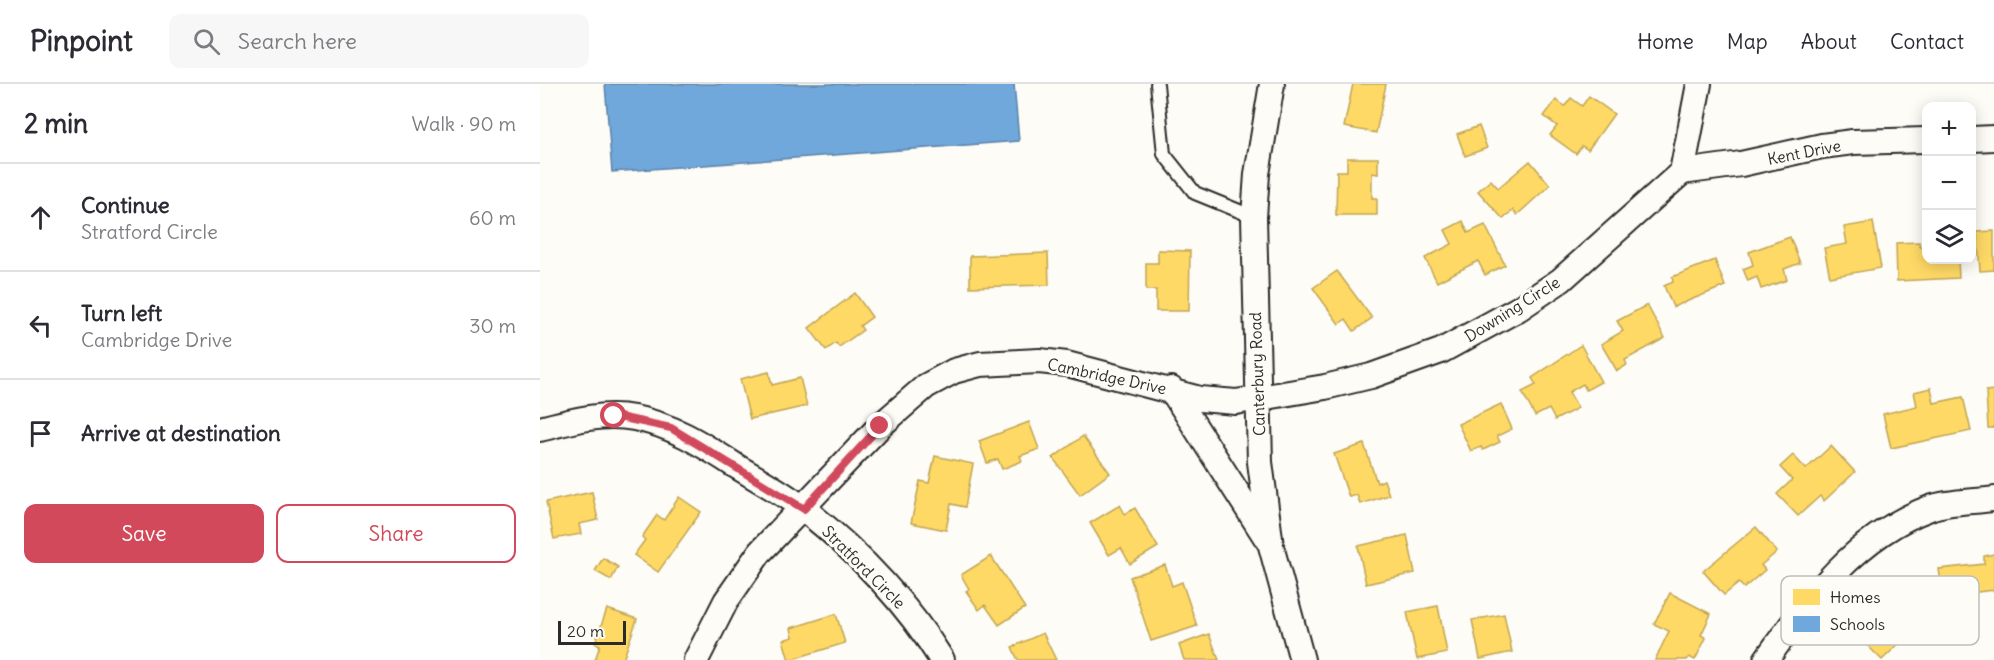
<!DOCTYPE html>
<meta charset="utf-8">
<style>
body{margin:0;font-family:Delius,sans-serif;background:#f7f7f7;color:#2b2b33}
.controls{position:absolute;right:18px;top:18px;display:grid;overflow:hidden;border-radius:12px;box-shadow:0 3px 15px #0003}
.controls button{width:54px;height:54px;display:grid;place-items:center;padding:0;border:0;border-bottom:2px solid #e1e1e2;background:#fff;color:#2b2b33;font:30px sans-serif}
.scale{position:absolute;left:18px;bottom:15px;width:68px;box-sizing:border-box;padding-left:6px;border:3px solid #2b2b2b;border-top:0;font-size:16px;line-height:21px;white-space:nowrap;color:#2b2b2b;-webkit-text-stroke:4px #fdfcf7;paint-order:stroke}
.stop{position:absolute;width:18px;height:18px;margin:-14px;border:4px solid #d1495b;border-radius:50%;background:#fff}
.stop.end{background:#d1495b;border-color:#fff;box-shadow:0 2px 6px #0008}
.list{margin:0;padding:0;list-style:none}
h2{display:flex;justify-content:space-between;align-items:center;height:78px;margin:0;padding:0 24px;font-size:26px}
h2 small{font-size:20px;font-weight:400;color:#7c7c81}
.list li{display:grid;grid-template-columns:39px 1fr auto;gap:18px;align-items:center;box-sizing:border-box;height:108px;padding:0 24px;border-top:2px solid #e1e1e2}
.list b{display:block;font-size:22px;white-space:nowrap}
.list p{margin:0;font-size:20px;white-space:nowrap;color:#7c7c81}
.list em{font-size:20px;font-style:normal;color:#7c7c81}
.actions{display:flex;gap:12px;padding:18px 24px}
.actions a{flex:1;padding:14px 0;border:2px solid #d1495b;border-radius:12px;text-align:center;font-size:21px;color:#d1495b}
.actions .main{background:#d1495b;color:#fff}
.icon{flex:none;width:33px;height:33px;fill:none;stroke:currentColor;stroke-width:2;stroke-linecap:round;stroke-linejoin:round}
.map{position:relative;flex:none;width:1454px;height:576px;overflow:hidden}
header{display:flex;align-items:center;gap:36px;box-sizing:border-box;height:84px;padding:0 30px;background:#fff;border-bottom:2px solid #e1e1e2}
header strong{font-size:28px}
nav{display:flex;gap:33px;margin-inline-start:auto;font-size:21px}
.search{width:420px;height:54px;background:#f7f7f7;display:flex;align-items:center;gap:15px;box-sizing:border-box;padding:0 21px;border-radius:12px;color:#7c7c81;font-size:22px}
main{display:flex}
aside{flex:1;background:#fff}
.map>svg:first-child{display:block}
</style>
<header>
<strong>Pinpoint</strong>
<div class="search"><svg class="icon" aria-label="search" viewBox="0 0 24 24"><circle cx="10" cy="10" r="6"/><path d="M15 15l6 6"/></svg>Search here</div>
<nav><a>Home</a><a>Map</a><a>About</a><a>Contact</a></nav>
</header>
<main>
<aside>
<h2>2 min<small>Walk · 90 m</small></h2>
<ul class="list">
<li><svg class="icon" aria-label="ahead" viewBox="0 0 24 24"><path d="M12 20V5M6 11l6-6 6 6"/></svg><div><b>Continue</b><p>Stratford Circle</p></div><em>60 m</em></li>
<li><svg class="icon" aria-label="left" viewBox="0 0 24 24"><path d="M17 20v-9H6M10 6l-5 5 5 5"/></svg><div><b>Turn left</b><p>Cambridge Drive</p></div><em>30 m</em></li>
<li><svg class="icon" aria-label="arrive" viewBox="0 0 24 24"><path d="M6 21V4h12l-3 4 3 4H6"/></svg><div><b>Arrive at destination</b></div></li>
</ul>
<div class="actions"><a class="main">Save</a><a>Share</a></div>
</aside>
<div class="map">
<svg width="1454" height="576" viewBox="0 0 1454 576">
<rect width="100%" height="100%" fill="#fdfcf7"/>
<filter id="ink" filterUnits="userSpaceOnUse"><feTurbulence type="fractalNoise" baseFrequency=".0167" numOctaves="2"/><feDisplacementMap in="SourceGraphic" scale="12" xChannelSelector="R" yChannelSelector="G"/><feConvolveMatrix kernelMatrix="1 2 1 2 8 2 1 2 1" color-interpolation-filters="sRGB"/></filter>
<g filter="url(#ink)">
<!-- homes -->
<g fill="#ffd966" stroke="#bfa554" stroke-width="1.5">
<polygon points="813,0 846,0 836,49 804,43"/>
<polygon points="1049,12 1074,30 1048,66 1042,62 1036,70 1010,51 1017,42 1004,32 1016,16 1025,22 1031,14 1042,22"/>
<polygon points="939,42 947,64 925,72 917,50"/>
<polygon points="807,74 838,74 838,90 832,89 832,114 837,114 837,131 796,131 797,87 807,87"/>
<polygon points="990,77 1010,101 977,131 973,126 963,135 938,107 951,96 958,104"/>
<polygon points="923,137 928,149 945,141 965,181 945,191 938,177 897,198 885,174 912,160 905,146"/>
<polygon points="1333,138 1341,184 1290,193 1284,164 1307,160 1304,143"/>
<polygon points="1454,147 1454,186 1440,187 1437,148"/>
<polygon points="1250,153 1260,179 1244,185 1247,196 1221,205 1217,193 1208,197 1203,185 1213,181 1209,168"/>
<polygon points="1379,158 1380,163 1386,162 1386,176 1418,176 1419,194 1357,197 1356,159"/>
<polygon points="618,166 650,167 649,227 616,227 616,206 606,206 606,179 618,179"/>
<polygon points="508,169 509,201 430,203 430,172"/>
<polygon points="1175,176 1185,202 1133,223 1124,202 1133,198 1132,193"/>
<polygon points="797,187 832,234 814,247 806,235 799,240 773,204"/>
<polygon points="315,209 332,233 320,242 323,246 299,263 296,259 286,266 269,244"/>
<polygon points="1107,221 1125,254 1085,276 1087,281 1077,287 1061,260 1083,247 1077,237"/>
<polygon points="1041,261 1061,298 1046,306 1043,300 1029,308 1038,324 1015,336 1009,325 995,332 982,308 996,301 992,294"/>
<polygon points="229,288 232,301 260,294 267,322 210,335 200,295"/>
<polygon points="1391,304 1394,319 1423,313 1431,347 1351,364 1343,330 1377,322 1374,308"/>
<polygon points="1454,306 1454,344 1448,344 1446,307"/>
<polygon points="961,320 972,345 957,352 960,358 943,366 941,363 931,367 918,340"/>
<polygon points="489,338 499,365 480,372 482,377 462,385 458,375 447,379 439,357"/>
<polygon points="543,352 570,389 540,411 513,374"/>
<polygon points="824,360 837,399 844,396 849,411 820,420 817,411 809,413 794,370"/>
<polygon points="1291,362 1315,388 1284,417 1280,412 1258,432 1237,410 1252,396 1240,383 1253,371 1266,385"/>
<polygon points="395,372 433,380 425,423 411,420 406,446 371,439 380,397 389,399"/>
<polygon points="52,408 58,436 39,440 41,450 14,455 6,418"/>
<polygon points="139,413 161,428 118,488 94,471 105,456 102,453 117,431 124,436"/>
<polygon points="580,421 585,430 595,424 618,463 590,480 581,464 569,471 550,439"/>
<polygon points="1216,443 1237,468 1221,481 1225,486 1204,504 1199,499 1184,511 1163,487"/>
<polygon points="867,451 875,489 826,500 818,462"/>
<polygon points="1454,470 1454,506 1403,512 1399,485 1444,480 1444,472"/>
<polygon points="451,472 485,524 459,541 445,521 439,526 426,507 429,505 421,491"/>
<polygon points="63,474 78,483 71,496 55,487"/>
<polygon points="625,481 632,502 642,498 657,542 611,557 590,493"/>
<polygon points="1370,500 1395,525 1342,576 1318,552"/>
<polygon points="1130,509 1171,530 1161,551 1166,554 1155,576 1149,573 1147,576 1115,576 1129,547 1114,540"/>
<polygon points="898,522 907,569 877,575 867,528"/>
<polygon points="67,525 97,535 83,576 55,576 60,561 55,559"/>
<polygon points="296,530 305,559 249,576 243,556 253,553 251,544"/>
<polygon points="964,530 972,568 940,575 932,536"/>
<polygon points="503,549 516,576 478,576 472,563"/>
<polygon points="669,550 679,576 644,576 639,561"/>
</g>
<!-- schools -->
<polygon fill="#6fa8dc" stroke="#5b82a7" stroke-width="1.5" points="65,0 474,0 479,57 72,88"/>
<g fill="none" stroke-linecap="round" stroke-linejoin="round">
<defs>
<polyline id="service" points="617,0 624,70 655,109 714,133"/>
<g id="minor">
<polyline points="732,0 717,90 714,133 720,378 731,462 762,576"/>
<polyline points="1432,55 1454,54"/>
<polyline points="1142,88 1201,80 1282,62 1313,58 1386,56"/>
<polyline points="631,305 727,455"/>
<path d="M0 345C31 337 62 328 94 334 133 341 163 361 196 382 219 396 244 409 265 426 318 468 366 518 402 576"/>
<polyline points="156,576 186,517 220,468 340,342 386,302 414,287 440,280 499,277 527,280 660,315 696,318 785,303 831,292 901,267 978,225 1021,196 1142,88 1159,0"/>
<path d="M1226 576C1268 516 1318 450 1390 424 1409 417 1434 418 1454 415"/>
</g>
</defs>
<!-- service casing -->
<use href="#service" stroke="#2b2b2b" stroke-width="16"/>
<!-- minor casing -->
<use href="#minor" stroke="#2b2b2b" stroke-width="28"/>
<!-- service -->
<use href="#service" stroke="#fdfcf7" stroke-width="12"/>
<!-- minor -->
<use href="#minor" stroke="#fdfcf7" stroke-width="24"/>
</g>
</g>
<g fill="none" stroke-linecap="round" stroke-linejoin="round" filter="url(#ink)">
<!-- route -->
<polyline stroke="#d1495b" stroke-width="8" points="74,332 131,344 264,425 340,342"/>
</g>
<g text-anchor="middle" stroke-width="6" stroke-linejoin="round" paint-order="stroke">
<!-- street labels -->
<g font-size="16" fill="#2b2b2b" stroke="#fdfcf7">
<text transform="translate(1264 68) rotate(-11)" y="6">Kent Drive</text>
<text transform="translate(972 225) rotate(-32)" y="6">Downing Circle</text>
<text transform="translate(717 290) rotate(-92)" y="6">Canterbury Road</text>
<text transform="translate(567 292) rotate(12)" y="6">Cambridge Drive</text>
<text transform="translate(324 483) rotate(45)" y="6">Stratford Circle</text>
</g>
</g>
<!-- legend -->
<rect x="1241" y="492" width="198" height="69" rx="9" fill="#fdfcf7" stroke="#bebdba" stroke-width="1.5"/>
<rect x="1253" y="505" width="27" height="16" fill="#ffd966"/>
<rect x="1253" y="532" width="27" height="16" fill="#6fa8dc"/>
<g font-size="16" fill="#2b2b2b">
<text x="1290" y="519">Homes</text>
<text x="1290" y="546">Schools</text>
</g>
</svg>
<div class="controls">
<button>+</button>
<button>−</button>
<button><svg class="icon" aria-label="layers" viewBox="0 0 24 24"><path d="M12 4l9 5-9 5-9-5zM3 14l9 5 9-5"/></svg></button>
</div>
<div class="scale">20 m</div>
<div class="stop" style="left:74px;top:332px"></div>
<div class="stop end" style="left:340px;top:342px"></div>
</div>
</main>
